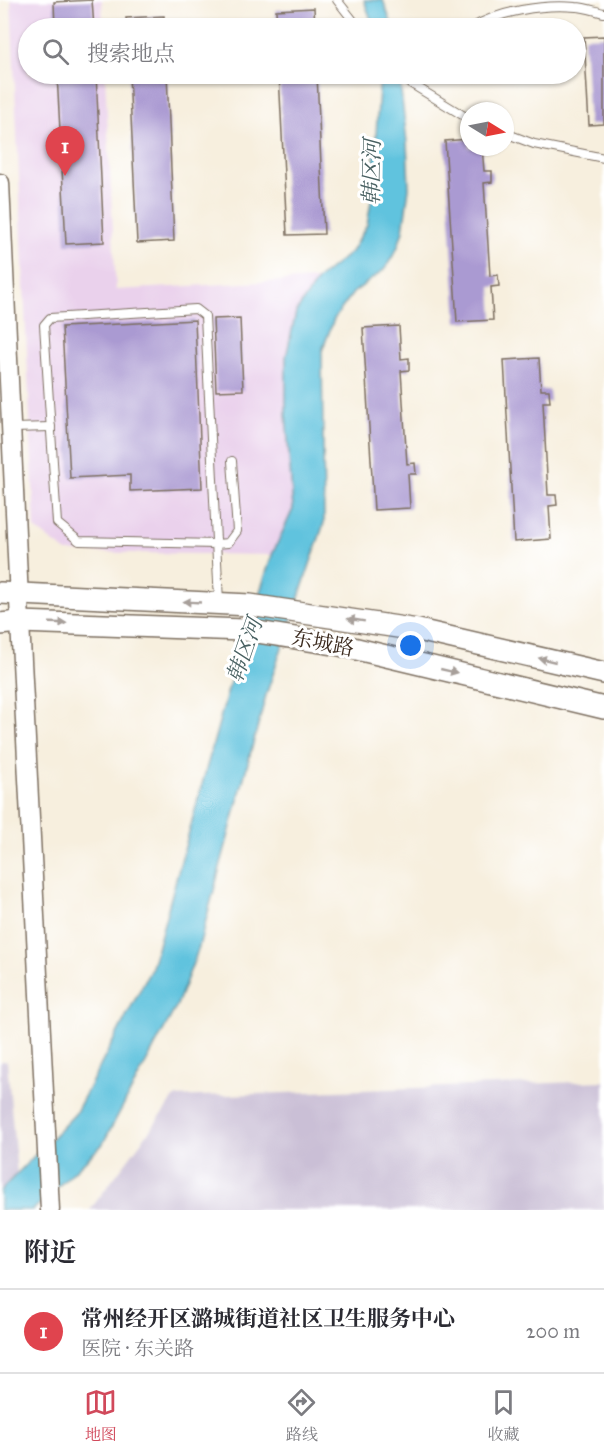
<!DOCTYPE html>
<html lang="zh">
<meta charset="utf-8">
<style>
body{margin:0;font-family:"IM FELL Great Primer","Noto Serif SC",serif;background:#f7f7f7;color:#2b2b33}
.compass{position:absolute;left:460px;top:102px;width:54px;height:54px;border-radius:50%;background:#fff;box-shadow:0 2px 4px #0004;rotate:100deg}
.you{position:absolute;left:411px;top:646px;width:21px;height:21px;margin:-15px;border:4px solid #fff;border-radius:50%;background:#1a73e8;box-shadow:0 0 0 9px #1a73e833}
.badge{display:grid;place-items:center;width:39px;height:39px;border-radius:50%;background:#d1495b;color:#fff;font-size:20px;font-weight:700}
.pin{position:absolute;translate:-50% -50px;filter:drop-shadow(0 2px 3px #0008)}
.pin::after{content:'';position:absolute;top:32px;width:21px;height:18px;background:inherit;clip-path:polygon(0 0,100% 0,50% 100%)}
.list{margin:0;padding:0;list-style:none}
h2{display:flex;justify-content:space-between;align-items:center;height:78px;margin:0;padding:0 24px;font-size:26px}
h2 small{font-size:20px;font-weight:400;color:#7c7c81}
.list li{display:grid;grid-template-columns:39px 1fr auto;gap:18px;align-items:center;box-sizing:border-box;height:84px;padding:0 24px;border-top:2px solid #e1e1e2}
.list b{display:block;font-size:22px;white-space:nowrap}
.list p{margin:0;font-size:20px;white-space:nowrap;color:#7c7c81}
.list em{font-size:20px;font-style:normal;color:#7c7c81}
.icon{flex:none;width:33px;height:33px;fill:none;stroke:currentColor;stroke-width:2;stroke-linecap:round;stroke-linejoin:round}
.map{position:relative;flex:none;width:604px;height:1210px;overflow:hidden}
.search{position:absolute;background:#fff;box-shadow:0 2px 4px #0004;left:18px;right:18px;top:18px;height:66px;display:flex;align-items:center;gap:15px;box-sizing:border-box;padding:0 21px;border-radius:33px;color:#7c7c81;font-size:22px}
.sheet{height:162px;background:#fff}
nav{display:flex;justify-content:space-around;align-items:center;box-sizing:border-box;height:84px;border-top:2px solid #e1e1e2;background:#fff;font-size:16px;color:#7c7c81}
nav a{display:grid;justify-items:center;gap:3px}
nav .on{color:#d1495b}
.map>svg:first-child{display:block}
</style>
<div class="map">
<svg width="604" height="1210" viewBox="0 0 604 1210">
<rect width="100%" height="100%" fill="#fff"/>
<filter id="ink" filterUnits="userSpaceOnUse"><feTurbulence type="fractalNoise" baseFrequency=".0167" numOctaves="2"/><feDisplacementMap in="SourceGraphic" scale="12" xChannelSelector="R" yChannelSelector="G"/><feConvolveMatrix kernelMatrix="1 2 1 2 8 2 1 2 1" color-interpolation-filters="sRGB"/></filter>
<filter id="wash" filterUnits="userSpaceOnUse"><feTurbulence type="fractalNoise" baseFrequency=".008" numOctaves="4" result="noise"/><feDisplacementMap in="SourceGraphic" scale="24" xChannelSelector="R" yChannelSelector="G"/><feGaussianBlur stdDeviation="1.35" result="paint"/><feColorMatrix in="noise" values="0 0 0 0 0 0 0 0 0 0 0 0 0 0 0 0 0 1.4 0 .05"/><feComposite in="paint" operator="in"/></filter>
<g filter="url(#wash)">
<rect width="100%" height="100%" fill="#f7efde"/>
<!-- built -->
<polygon fill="#ead1ec" points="11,0 102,0 103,28 28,28 28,74 105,74 116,290 318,279 296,312 286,414 293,509 272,555 67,552 35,529"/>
<!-- industrial -->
<g fill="#cabfd6">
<polygon points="0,1061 7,1061 17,1174 0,1191"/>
<polygon points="604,1081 604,1210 90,1210 175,1097"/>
</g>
<!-- water -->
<g fill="#60c3de" stroke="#4e767e" stroke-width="1.5">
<polygon points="364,0 383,0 393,28 374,28"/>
<polygon points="380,74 399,74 407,142 409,188 403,231 397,249 385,269 353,293 334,319 322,351 324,523 266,695 198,950 177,1005 102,1145 33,1210 0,1210 0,1191 75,1114 152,967 229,686 272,555 293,509 286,414 286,357 296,312 318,279 351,252 367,225 372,195"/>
</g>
<g id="blocks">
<!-- building -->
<g fill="#aa9ad2">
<polygon points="92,0 94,28 55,28 54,2"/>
<polygon points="314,8 315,28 277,28 276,10"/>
<polygon points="164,16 164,28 127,28 126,18"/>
<polygon points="604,36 604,124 589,125 584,37"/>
<polygon points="57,74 96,74 104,242 66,244"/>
<polygon points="129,74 167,74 174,241 137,243"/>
<polygon points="279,74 317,74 324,234 287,235"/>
<polygon points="469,139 469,147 482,147 484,171 492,171 492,182 484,183 490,276 498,275 499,286 491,287 493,320 457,322 445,141"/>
<polygon points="240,318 243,390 216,391 213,319"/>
<polygon points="195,320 202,488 130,491 130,475 70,478 62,327"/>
<polygon points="399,326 401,359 409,358 409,370 401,371 407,464 415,463 416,474 408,474 410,508 374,510 363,328"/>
<polygon points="539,358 541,390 549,390 550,402 543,402 548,495 556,495 557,505 549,506 551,539 514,542 504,360"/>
</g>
</g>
</g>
<g filter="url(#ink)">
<use href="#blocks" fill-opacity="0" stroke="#7d6f61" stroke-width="1.5"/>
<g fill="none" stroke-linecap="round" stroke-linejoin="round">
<defs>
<g id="service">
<polyline points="337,0 359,28"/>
<path d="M471 28C500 11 542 4 576 7 585 7 595 11 604 13"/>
<polyline points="400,74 410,83 469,119"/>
<polyline points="505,133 534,144 604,158"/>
<polyline points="12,428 51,427"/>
<polyline points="219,602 205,316 196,309 50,318 44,325 57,523 79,541 216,544 228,543 237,531 232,461"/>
</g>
<polyline id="tertiary" points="0,183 20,622 50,1210"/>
<g id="secondary">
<polyline points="0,593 250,605 418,630 604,673"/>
<polyline points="0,624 20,622 244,630 340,645 604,708"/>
</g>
</defs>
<!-- service casing -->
<use href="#service" stroke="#7d6f61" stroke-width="10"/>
<!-- tertiary casing -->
<use href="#tertiary" stroke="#7d6f61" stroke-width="21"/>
<!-- secondary casing -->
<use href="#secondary" stroke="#7d6f61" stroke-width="24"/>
<!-- service -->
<use href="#service" stroke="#fff" stroke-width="8"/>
<!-- tertiary -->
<use href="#tertiary" stroke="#fff" stroke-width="18"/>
<!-- secondary -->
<use href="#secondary" stroke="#fff" stroke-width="21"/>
</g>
<!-- one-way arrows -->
<defs><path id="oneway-solid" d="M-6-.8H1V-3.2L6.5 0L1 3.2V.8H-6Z" transform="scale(1.5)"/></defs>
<g fill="#a79f9a">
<use href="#oneway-solid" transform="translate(192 602) rotate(-177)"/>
<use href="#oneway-solid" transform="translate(356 620) rotate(-171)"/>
<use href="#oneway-solid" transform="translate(58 623) rotate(2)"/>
<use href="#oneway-solid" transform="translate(547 660) rotate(-167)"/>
<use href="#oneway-solid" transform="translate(449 671) rotate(13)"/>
</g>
</g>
<g text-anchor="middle" stroke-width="6" stroke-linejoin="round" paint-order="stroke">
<!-- street labels -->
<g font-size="21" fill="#3b2a1e" stroke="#fff">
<text transform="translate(323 643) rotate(11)" y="7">东城路</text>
</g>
<!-- water labels -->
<g font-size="22" font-style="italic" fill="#486061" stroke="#fff">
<text transform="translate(371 172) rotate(-89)" y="8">韩区河</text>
<text transform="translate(244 650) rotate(-71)" y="8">韩区河</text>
</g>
</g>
</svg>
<svg class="compass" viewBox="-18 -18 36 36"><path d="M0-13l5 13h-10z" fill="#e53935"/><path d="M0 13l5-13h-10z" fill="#7c7c81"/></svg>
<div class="you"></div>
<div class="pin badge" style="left:65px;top:176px;background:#e0444e">1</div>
<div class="search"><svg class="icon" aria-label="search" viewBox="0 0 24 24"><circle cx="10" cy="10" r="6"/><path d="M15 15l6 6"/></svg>搜索地点</div>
</div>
<section class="sheet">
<h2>附近<small></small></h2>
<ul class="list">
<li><span class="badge" style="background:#e0444e">1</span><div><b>常州经开区潞城街道社区卫生服务中心</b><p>医院 · 东关路</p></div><em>200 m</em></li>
</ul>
</section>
<nav>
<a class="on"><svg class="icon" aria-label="map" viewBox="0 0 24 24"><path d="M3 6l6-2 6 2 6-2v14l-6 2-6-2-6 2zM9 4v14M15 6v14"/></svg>地图</a>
<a><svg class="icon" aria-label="directions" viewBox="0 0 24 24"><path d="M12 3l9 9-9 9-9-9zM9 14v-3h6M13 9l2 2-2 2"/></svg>路线</a>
<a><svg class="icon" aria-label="saved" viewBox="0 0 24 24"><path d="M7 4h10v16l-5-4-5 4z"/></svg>收藏</a>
</nav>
